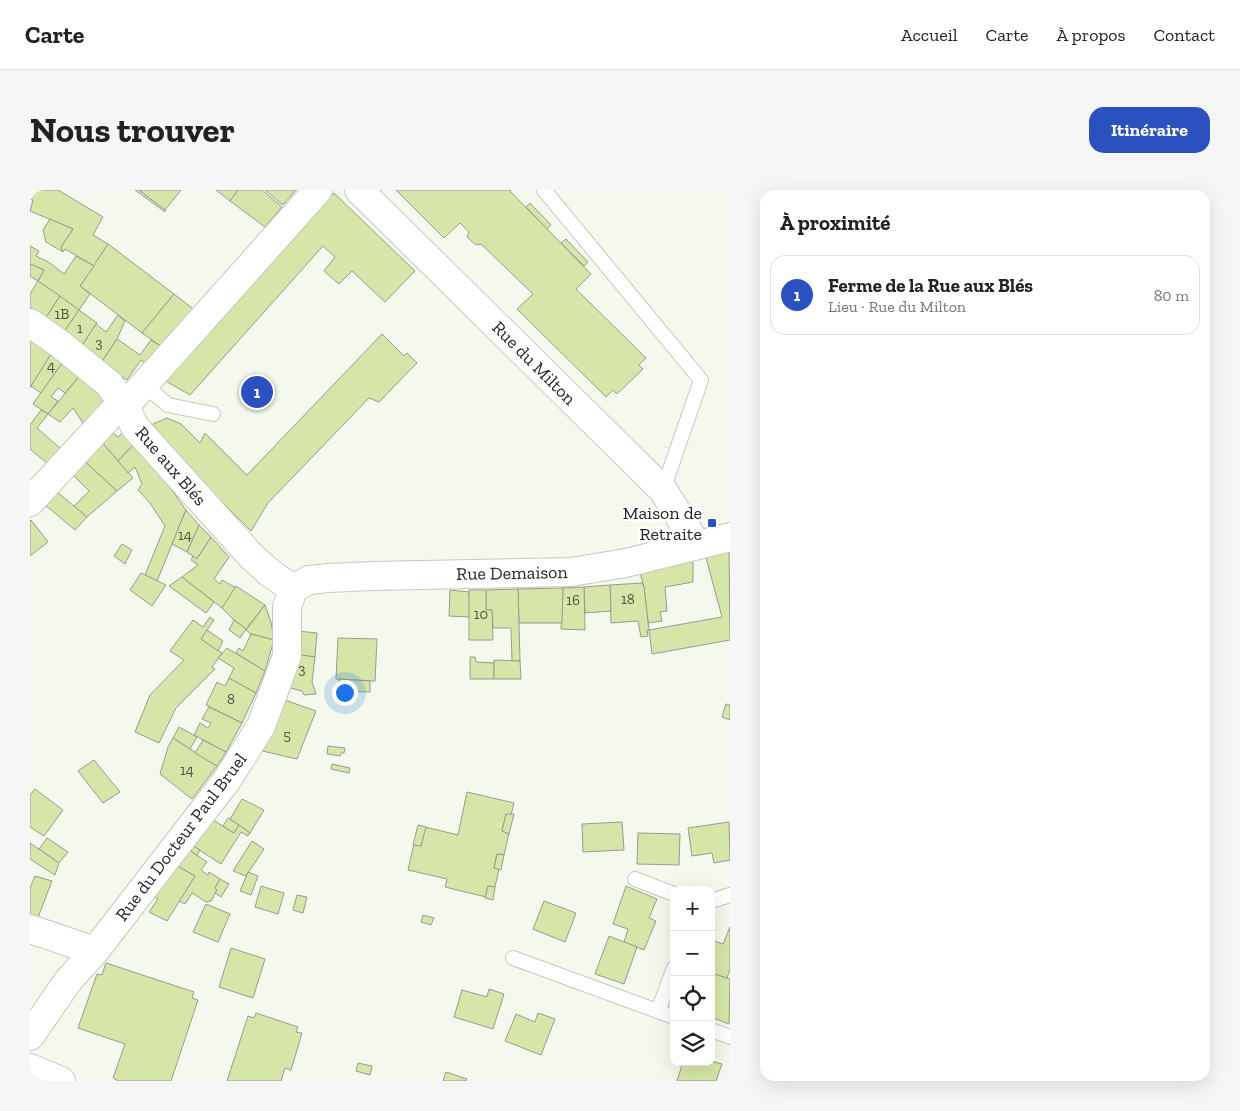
<!DOCTYPE html>
<html lang="fr">
<meta charset="utf-8">
<style>
body{margin:0;font-family:"Zilla Slab",serif;background:#f6f6f6;color:#222}
.controls{position:absolute;right:15px;bottom:15px;display:grid;overflow:hidden;border-radius:10px;box-shadow:0 5px 20px #0002}
.controls button{width:45px;height:45px;display:grid;place-items:center;padding:0;border:0;border-bottom:1px solid #e0e0e0;background:#fff;color:#222;font:25px sans-serif}
.you{position:absolute;left:314px;top:502px;width:18px;height:18px;margin:-12px;border:4px solid #fff;border-radius:50%;background:#1a73e8;box-shadow:0 0 0 8px #1a73e833}
.badge{display:grid;place-items:center;width:32px;height:32px;border-radius:50%;background:#2b51c0;color:#fff;font-size:16px;font-weight:700}
.pin{position:absolute;translate:-50% -50%;border:2px solid #fff;box-shadow:0 1px 5px #0006}
.list{margin:0;padding:0;list-style:none}
h2{display:flex;justify-content:space-between;align-items:center;height:65px;margin:0;padding:0 20px;font-size:21px}
h2 small{font-size:16px;font-weight:400;color:#767676}
.list li{display:grid;grid-template-columns:32px 1fr auto;gap:15px;align-items:center;box-sizing:border-box;height:80px;margin:0 10px 10px;padding:0 10px;border:1px solid #e0e0e0;border-radius:15px}
.list b{display:block;font-size:19px;white-space:nowrap}
.list p{margin:0;font-size:16px;white-space:nowrap;color:#767676}
.list em{font-size:16px;font-style:normal;color:#767676}
.icon{flex:none;width:28px;height:28px;fill:none;stroke:currentColor;stroke-width:2;stroke-linecap:round;stroke-linejoin:round}
.map{position:relative;flex:none;width:700px;height:891px;overflow:hidden;border-radius:15px}
header{display:flex;align-items:center;gap:30px;box-sizing:border-box;height:70px;padding:0 25px;background:#fff;border-bottom:1px solid #e0e0e0}
header strong{font-size:24px}
nav{display:flex;gap:28px;margin-inline-start:auto;font-size:18px}
.intro{display:flex;align-items:center;justify-content:space-between;box-sizing:border-box;height:120px;padding:0 30px}
h1{margin:0;font-size:35px}
.button{padding:12px 22px;border-radius:15px;background:#2b51c0;color:#fff;font-size:18px;font-weight:700}
main{display:flex;gap:30px;padding:0 30px}
aside{flex:1;background:#fff;border-radius:15px;box-shadow:0 5px 20px #0002}
.map>svg:first-child{display:block}
</style>
<header>
<strong>Carte</strong>
<nav><a>Accueil</a><a>Carte</a><a>À propos</a><a>Contact</a></nav>
</header>
<div class="intro"><h1>Nous trouver</h1><a class="button">Itinéraire</a></div>
<main>
<div class="map">
<svg width="700" height="891" viewBox="0 0 700 891">
<rect width="100%" height="100%" fill="#f5f8ed"/>
<!-- building -->
<g fill="#d6e6a8" stroke="#989b91">
<polygon points="0,0 28,0 73,27 63,45 78,54 64,76 35,59 33,62 31,57 43,39 0,21 3,10 0,9"/>
<polygon points="105,0 109,0 135,20 135,22"/>
<polygon points="109,0 151,0 135,20"/>
<polygon points="186,0 208,0 200,11"/>
<polygon points="208,0 232,0 252,17 235,37 200,11"/>
<polygon points="235,0 266,0 253,15"/>
<polygon points="366,0 481,0 480,1 561,84 546,99 616,168 609,175 613,179 587,204 583,200 576,207 487,119 503,104 451,54 446,55 437,47 439,42 430,33 414,48"/>
<polygon points="304,3 385,81 355,112 322,81 309,94 294,81 305,67 293,56 160,205 134,190"/>
<polygon points="500,13 521,35 517,39 496,17"/>
<polygon points="20,29 43,39 31,57 33,62 16,52 13,40"/>
<polygon points="536,49 558,72 554,76 531,53"/>
<polygon points="78,54 144,104 112,143 50,96"/>
<polygon points="0,56 9,61 6,66 20,73 34,84 46,66 64,76 50,96 60,104 49,120 8,91 14,80 0,74"/>
<polygon points="0,74 14,80 8,91 0,86"/>
<polygon points="8,91 30,106 15,129 0,117 0,104"/>
<polygon points="144,104 166,121 135,159 112,143"/>
<polygon points="30,106 49,120 34,142 15,129"/>
<polygon points="49,120 67,133 51,157 34,142"/>
<polygon points="88,125 95,131 87,149 71,173 50,159 66,134 76,142"/>
<polygon points="352,144 374,166 377,163 387,173 349,212 339,208 238,313 221,341 124,245 121,237 123,234 137,228 151,234 170,253 175,243 217,285"/>
<polygon points="0,146 23,161 0,198"/>
<polygon points="87,149 110,165 121,150 135,159 120,177 111,170 97,190 71,173"/>
<polygon points="23,161 35,169 11,203 1,196"/>
<polygon points="35,169 53,182 35,203 28,198 21,207 28,211 18,224 3,214"/>
<polygon points="53,182 78,215 55,236 43,218 30,232 18,224"/>
<polygon points="11,220 18,224 7,238 31,259 18,274 0,259 0,235"/>
<polygon points="78,239 88,247 96,239 107,251 88,271 69,249"/>
<polygon points="69,249 103,288 87,301 52,269"/>
<polygon points="107,251 156,320 127,391 115,385 135,336 120,313 108,300 112,294 105,277 98,283 88,271"/>
<polygon points="52,269 87,301 57,327 44,316 59,301 41,283"/>
<polygon points="26,301 57,327 45,340 14,314"/>
<polygon points="156,320 169,335 157,362 142,354"/>
<polygon points="1,330 18,352 0,366 0,331"/>
<polygon points="169,335 181,347 167,369 157,362"/>
<polygon points="181,347 199,367 184,389 190,394 192,390 206,398 192,418 152,387 168,375 161,370 163,366 167,369"/>
<polygon points="92,354 102,360 95,374 84,366"/>
<polygon points="699,358 700,450 622,464 619,440 692,427 675,364"/>
<polygon points="663,367 663,392 635,397 637,421 630,422 632,431 618,433 614,397 610,383"/>
<polygon points="111,383 136,395 122,416 100,400"/>
<polygon points="152,387 184,412 176,423 139,396"/>
<polygon points="612,393 614,397 619,440 617,440 618,446 611,447 608,431 581,433 580,395"/>
<polygon points="580,395 581,421 555,423 554,397"/>
<polygon points="206,396 235,415 216,439 204,430 192,418"/>
<polygon points="554,397 555,440 531,439 533,398"/>
<polygon points="533,398 532,433 489,433 488,399"/>
<polygon points="488,399 490,471 482,471 481,438 463,438 462,420 456,420 456,400"/>
<polygon points="420,400 439,402 440,427 419,426"/>
<polygon points="439,400 456,400 456,420 462,420 463,450 439,450"/>
<polygon points="235,415 241,432 244,450 221,444 216,440"/>
<polygon points="180,427 184,430 171,449 192,463 182,477 185,479 146,518 129,553 105,542 120,505 154,470 140,461 163,430 173,437"/>
<polygon points="204,430 216,439 210,448 199,440"/>
<polygon points="177,440 193,451 188,461 171,449"/>
<polygon points="268,441 287,443 285,467 265,464"/>
<polygon points="221,444 244,450 235,481 206,463 209,458 213,461"/>
<polygon points="308,448 347,449 345,491 306,489"/>
<polygon points="197,458 235,481 226,503 199,488 204,478 188,468"/>
<polygon points="265,464 285,467 282,492 286,504 274,505 272,501 257,497"/>
<polygon points="440,467 445,467 446,472 464,473 464,489 440,489"/>
<polygon points="464,470 490,471 491,489 464,489"/>
<polygon points="199,488 226,503 212,533 176,515 187,492 195,496"/>
<polygon points="309,489 340,491 340,502 308,501"/>
<polygon points="252,509 286,521 267,569 228,560"/>
<polygon points="696,514 700,515 700,530 692,527"/>
<polygon points="179,517 212,533 196,562 164,545 170,533 178,538 181,533 172,529"/>
<polygon points="149,537 167,547 160,559 143,548"/>
<polygon points="143,548 187,576 162,609 130,584 138,557"/>
<polygon points="173,550 196,562 187,576 165,563"/>
<polygon points="298,556 315,558 314,563 311,563 310,566 297,564"/>
<polygon points="64,570 90,602 73,613 48,581"/>
<polygon points="302,574 320,578 319,583 301,579"/>
<polygon points="5,599 33,620 14,646 0,637 0,605"/>
<polygon points="437,602 484,613 481,625 476,624 472,641 479,643 474,665 467,664 464,678 469,679 465,697 458,696 456,707 415,697 417,689 378,680 384,654 391,656 395,637 428,645"/>
<polygon points="212,609 234,620 220,643 200,629"/>
<polygon points="476,624 484,624 479,644 472,641"/>
<polygon points="178,627 204,643 209,635 220,643 218,646 211,642 191,674 160,654"/>
<polygon points="198,628 209,635 204,643 193,636"/>
<polygon points="592,632 594,660 553,662 552,634"/>
<polygon points="699,632 700,670 684,673 682,663 662,666 658,638"/>
<polygon points="388,635 396,637 391,656 383,655"/>
<polygon points="608,643 650,644 649,675 607,674"/>
<polygon points="17,648 38,662 29,673 9,659"/>
<polygon points="222,651 234,659 216,686 203,681"/>
<polygon points="0,653 29,673 25,685 0,669"/>
<polygon points="160,654 170,660 167,665 156,658"/>
<polygon points="156,658 177,672 171,680 178,685 179,682 190,689 185,698 187,700 181,711 176,712 162,703 155,714 149,711 165,686 144,674"/>
<polygon points="467,664 474,665 471,680 464,678"/>
<polygon points="144,674 165,686 137,731 119,722 128,709 121,705"/>
<polygon points="218,682 228,686 221,705 210,701"/>
<polygon points="5,686 22,691 7,730 0,728 0,698"/>
<polygon points="190,689 199,694 191,707 185,703 187,700 185,698"/>
<polygon points="231,696 254,703 248,724 225,717"/>
<polygon points="458,696 465,697 463,710 455,708"/>
<polygon points="596,696 627,709 619,728 626,731 614,760 594,752 598,739 583,734"/>
<polygon points="267,705 277,707 273,723 263,720"/>
<polygon points="514,711 546,723 535,752 503,739"/>
<polygon points="176,714 200,724 188,752 163,742"/>
<polygon points="393,725 404,728 401,735 391,732"/>
<polygon points="700,737 700,780 697,788 681,783 681,750 693,754"/>
<polygon points="579,746 607,757 594,794 565,784"/>
<polygon points="201,758 235,769 223,808 189,797"/>
<polygon points="76,773 164,802 162,808 168,810 141,891 88,891 83,888 95,854 48,838 67,784 72,785"/>
<polygon points="681,783 700,789 699,834 681,827"/>
<polygon points="459,799 474,804 463,839 424,827 432,800 457,807"/>
<polygon points="226,823 268,837 266,842 272,843 261,880 255,878 251,891 197,891 218,826 224,828"/>
<polygon points="508,823 525,829 511,865 475,851 486,824 505,832"/>
<polygon points="681,871 692,874 686,891 647,891 653,872 681,872"/>
<polygon points="328,873 342,876 340,885 326,881"/>
<polygon points="416,882 437,889 436,891 413,891"/>
</g>
<g fill="none" stroke-linecap="round" stroke-linejoin="round">
<defs>
<g id="lane">
<polyline points="514,0 671,190 633,300"/>
<polyline points="114,195 138,215 183,224"/>
<polyline points="605,689 644,704"/>
<polyline points="681,711 700,705"/>
<polyline points="483,768 644,827"/>
<polyline points="628,821 644,778"/>
<polyline points="681,840 700,847"/>
</g>
<g id="street">
<polyline points="329,0 633,300 667,355"/>
<polyline points="0,133 30,154 79,194 95,216 105,237 221,366 240,383 263,399"/>
<polyline points="0,312 82,223 95,216 288,0"/>
<polyline points="263,399 279,390 298,388 342,386 541,382 596,373 700,347"/>
<polyline points="0,739 65,761"/>
<polyline points="0,846 38,791 65,761 197,590 231,536 257,466 257,417 263,399"/>
<polyline points="0,878 31,891"/>
</g>
</defs>
<!-- lane casing -->
<use href="#lane" stroke="#c6c9be" stroke-width="16"/>
<!-- street casing -->
<use href="#street" stroke="#c6c9be" stroke-width="30"/>
<!-- lane -->
<use href="#lane" stroke="#fff" stroke-width="14"/>
<!-- street -->
<use href="#street" stroke="#fff" stroke-width="28"/>
</g>
<!-- markers -->
<rect fill="#2b51c0" stroke="#fff" stroke-width="2" x="677" y="328" width="10" height="10" rx="2.5"/>
<g text-anchor="middle" stroke-width="5" stroke-linejoin="round" paint-order="stroke">
<!-- number labels -->
<g font-size="15" fill="#505543">
<text x="32" y="129">1B</text>
<text x="50" y="143">1</text>
<text x="69" y="158">3</text>
<text x="21" y="181">4</text>
<text x="155" y="350">14</text>
<text x="598" y="414">18</text>
<text x="543" y="415">16</text>
<text x="451" y="429">10</text>
<text x="272" y="484">3</text>
<text x="201" y="514">8</text>
<text x="257" y="550">5</text>
<text x="157" y="585">14</text>
</g>
<!-- street labels -->
<g font-size="18" fill="#232521" stroke="#fff">
<text transform="translate(504 173) rotate(45)" y="6">Rue du Milton</text>
<text transform="translate(141 276) rotate(49)" y="6">Rue aux Blés</text>
<text transform="translate(482 383) rotate(-1)" y="6">Rue Demaison</text>
<text transform="translate(151 647) rotate(-53)" y="6">Rue du Docteur Paul Bruel</text>
</g>
<!-- poi labels -->
<g font-size="18" fill="#232521" stroke="#fff" text-anchor="end">
<text x="672" y="329">Maison de<tspan x="672" dy="21">Retraite</tspan></text>
</g>
</g>
</svg>
<div class="controls">
<button>+</button>
<button>−</button>
<button><svg class="icon" aria-label="locate" viewBox="0 0 24 24"><circle cx="12" cy="12" r="6"/><path d="M12 2v4M12 18v4M2 12h4M18 12h4"/></svg></button>
<button><svg class="icon" aria-label="layers" viewBox="0 0 24 24"><path d="M12 4l9 5-9 5-9-5zM3 14l9 5 9-5"/></svg></button>
</div>
<div class="you"></div>
<div class="pin badge" style="left:227px;top:202px">1</div>
</div>
<aside>
<h2>À proximité<small></small></h2>
<ul class="list">
<li><span class="badge">1</span><div><b>Ferme de la Rue aux Blés</b><p>Lieu · Rue du Milton</p></div><em>80 m</em></li>
</ul>
</aside>
</main>
